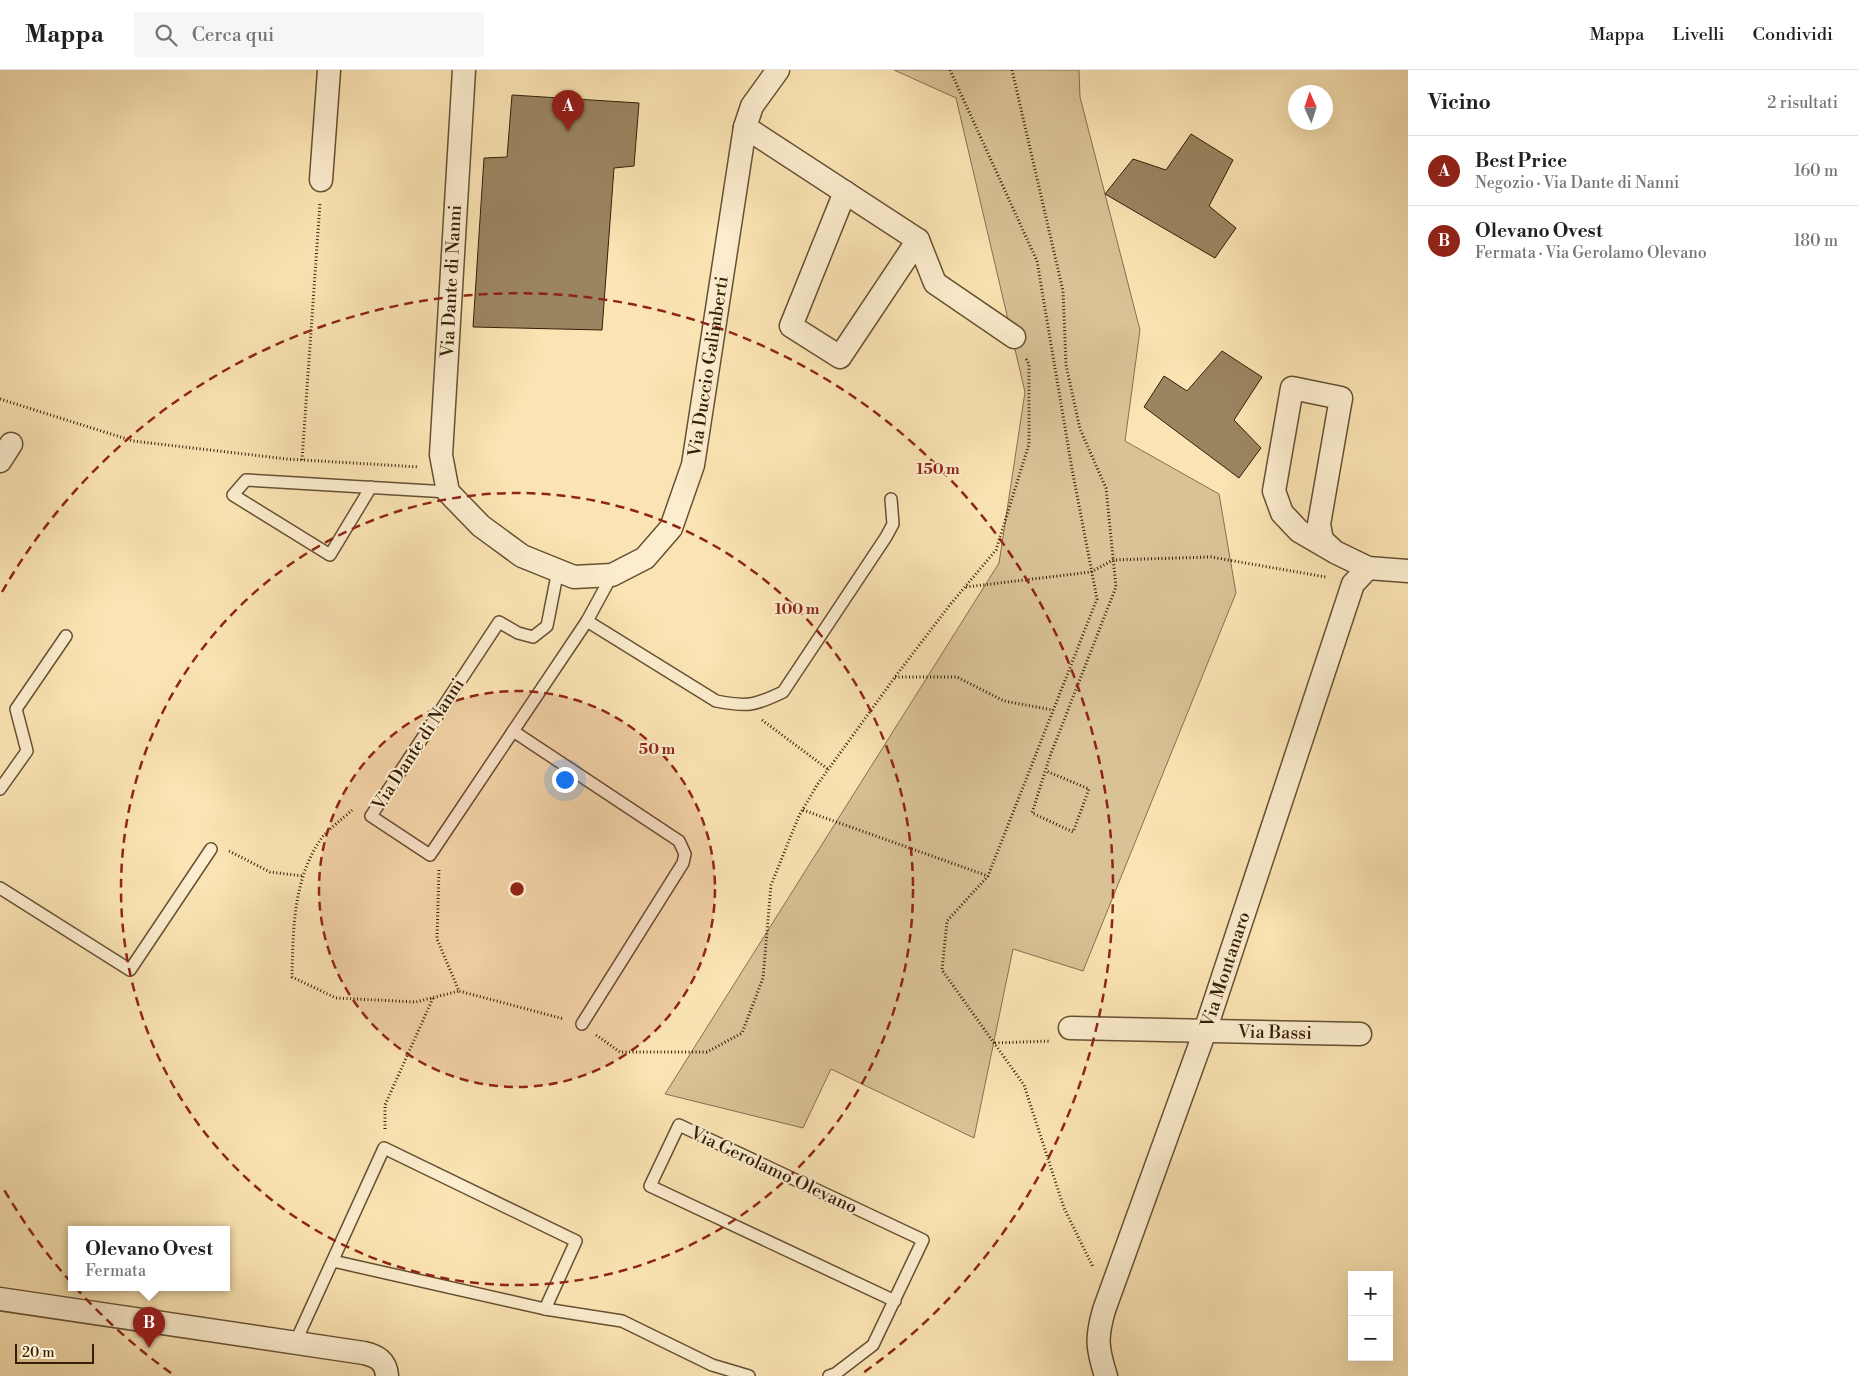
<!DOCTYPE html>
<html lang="it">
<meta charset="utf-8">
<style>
body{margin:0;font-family:"Libre Bodoni",serif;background:#f6f6f6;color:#202124}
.controls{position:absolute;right:15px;bottom:15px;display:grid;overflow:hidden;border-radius:0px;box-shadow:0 5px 20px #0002}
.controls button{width:45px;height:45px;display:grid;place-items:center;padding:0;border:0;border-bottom:1px solid #e0e0e0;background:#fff;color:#202124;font:25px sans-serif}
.compass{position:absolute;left:1288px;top:15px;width:45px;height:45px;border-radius:50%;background:#fff;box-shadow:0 5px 20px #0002;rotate:357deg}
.scale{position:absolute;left:15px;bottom:12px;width:79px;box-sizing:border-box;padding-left:5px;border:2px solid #341e08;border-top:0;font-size:14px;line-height:18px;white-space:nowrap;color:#341e08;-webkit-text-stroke:4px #fcedce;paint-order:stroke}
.you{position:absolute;left:564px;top:709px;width:18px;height:18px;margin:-12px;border:4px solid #fff;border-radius:50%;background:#1a73e8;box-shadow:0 0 0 8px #1a73e833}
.badge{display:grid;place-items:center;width:32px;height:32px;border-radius:50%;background:#8f2418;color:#fff;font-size:16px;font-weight:700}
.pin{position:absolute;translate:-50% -41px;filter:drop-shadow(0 1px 2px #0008)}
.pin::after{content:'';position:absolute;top:26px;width:18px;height:15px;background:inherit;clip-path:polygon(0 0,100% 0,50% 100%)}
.popup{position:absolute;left:68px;top:1156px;width:162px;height:65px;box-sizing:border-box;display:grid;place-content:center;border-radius:0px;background:#fff;filter:drop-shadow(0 1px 4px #0005);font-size:16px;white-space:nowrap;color:#757577}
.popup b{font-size:19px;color:#202124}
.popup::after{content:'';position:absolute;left:50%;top:100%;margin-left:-10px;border:10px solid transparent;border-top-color:#fff}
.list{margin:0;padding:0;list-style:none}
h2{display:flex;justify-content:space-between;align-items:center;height:65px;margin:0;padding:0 20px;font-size:21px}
h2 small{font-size:16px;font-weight:400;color:#757577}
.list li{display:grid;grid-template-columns:32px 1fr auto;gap:15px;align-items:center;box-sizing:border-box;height:70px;padding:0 20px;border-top:1px solid #e0e0e0}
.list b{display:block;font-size:19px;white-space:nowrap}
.list p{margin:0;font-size:16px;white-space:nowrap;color:#757577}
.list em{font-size:16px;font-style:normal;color:#757577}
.icon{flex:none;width:28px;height:28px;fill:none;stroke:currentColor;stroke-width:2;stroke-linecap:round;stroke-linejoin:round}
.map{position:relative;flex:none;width:1408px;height:1306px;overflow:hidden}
header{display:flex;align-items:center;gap:30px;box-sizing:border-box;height:70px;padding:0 25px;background:#fff;border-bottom:1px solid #e0e0e0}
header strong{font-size:24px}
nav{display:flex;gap:28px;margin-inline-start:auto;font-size:18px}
.search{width:350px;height:45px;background:#f6f6f6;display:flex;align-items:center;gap:12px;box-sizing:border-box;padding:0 18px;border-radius:0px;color:#757577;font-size:19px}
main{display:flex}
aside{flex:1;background:#fff}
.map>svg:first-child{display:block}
</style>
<header>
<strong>Mappa</strong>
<div class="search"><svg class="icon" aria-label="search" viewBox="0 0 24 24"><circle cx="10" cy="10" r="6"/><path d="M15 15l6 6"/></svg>Cerca qui</div>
<nav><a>Mappa</a><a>Livelli</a><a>Condividi</a></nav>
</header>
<main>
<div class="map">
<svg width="1408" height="1306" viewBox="0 0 1408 1306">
<rect width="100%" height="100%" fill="#fbe4b3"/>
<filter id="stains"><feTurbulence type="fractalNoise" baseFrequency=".004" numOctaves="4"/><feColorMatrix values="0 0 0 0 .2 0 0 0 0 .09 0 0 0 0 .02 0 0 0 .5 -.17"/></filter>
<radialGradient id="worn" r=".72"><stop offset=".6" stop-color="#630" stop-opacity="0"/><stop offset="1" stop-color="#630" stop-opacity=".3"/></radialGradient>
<!-- green -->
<polygon fill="#d9c296" stroke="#86704f" points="894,0 1079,0 1080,27 1140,260 1125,371 1219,424 1236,523 1083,901 1013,879 974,1068 831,999 803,1058 665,1024 999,493 1025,322 956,28"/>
<!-- building -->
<g fill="#9b8561" stroke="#341e08">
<polygon points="512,25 639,33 634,96 614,98 602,260 473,257 484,88 507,87"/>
<polygon points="1191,64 1233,90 1209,136 1236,158 1215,188 1105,124 1133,89 1166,100"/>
<polygon points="1222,281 1262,307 1234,350 1261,378 1239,408 1144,337 1164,306 1187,321"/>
</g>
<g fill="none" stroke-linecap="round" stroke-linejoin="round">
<defs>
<g id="service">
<polyline points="371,417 330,485 233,425 246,410 448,422"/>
<polyline points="558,500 547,556 533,567 518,563 499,552 371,746 430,785 587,551 612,505"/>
<path d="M587 551 716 631C747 637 754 636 783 622L886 467 893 454 891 429"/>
<polyline points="513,661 679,771 685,784 683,793 582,954"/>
<polyline points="0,719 27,681 16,639 66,566"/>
<polyline points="0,818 130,900 211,779"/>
<polyline points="333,1191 545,1239 622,1251 712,1295 749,1306"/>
<polyline points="295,1273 384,1078 576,1171 545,1239"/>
<polyline points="829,1306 835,1304 873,1275 923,1170 679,1055 650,1116 895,1231"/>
</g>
<g id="minor">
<path id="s1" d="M464 0 441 385 448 422 481 456 522 486 574 507 612 505 645 488 671 458 693 395 745 57 752 36 778 0"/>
<polyline points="745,57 918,170 935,213 1014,267"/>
<polyline points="321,110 329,0"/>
<polyline points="845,122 791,256 840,287 918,170"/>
<polyline points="0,391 11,374"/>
<polyline points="1335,482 1299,461 1282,443 1274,421 1292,318 1341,328 1319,454 1322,470 1335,482 1368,498 1408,501"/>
<path id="s2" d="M1070 958 1360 964"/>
<path d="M0 1229 364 1283C377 1286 386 1291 387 1306"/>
<path id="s3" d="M1106 1306C1097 1278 1096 1268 1104 1240L1205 961 1353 514 1368 498"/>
</g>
</defs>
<!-- service casing -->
<use href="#service" stroke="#665033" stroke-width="14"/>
<!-- minor casing -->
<use href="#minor" stroke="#665033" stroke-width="25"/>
<!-- path -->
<g stroke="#341e08" stroke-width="3" stroke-dasharray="1 2.5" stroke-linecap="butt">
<polyline points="950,0 1037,191 1072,399 1097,529 988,806 947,851 942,900 1024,1015 1064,1138 1093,1197"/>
<polyline points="1012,0 1063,221 1066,295 1080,359 1106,418 1116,517 1050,686 1032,743 1073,762 1089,719 1046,701"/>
<polyline points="0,329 133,371 287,389 419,397"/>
<polyline points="302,390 320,133"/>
<polyline points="966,517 1091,502 1113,490 1211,487 1326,507"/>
<polyline points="895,607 957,607 1004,631 1053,640"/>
<polyline points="762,650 829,700"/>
<path d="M352 740C343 749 325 761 319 772 293 812 293 861 292 907L336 928 416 932 459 921"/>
<polyline points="803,740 988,806"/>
<polyline points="229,781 270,802 303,806"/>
<polyline points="439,800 437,869 459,921 564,949"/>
<polyline points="596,965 620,982 707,982 742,963 763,908 771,815 799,746 817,715 895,607 949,536 996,480 1029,374 1029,294 1025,287"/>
<polyline points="995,973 1051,971"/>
<polyline points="385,1059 385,1035 433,928"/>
</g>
<!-- service -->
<use href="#service" stroke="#fcedce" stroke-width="11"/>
<!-- minor -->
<use href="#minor" stroke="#fcedce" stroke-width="22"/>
</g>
<!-- distance rings -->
<circle cx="517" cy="819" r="198" fill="#8f2418" fill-opacity=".12"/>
<g fill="none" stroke="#8f2418" stroke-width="2.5" stroke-dasharray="9 6">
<circle cx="517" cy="819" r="198"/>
<circle cx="517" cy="819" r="396"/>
<path d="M171 1303A595 595 0 0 1 2 1116M2 522A595 595 0 1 1 863 1303"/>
</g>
<g text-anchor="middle" stroke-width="4" stroke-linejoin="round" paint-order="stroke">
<!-- street labels -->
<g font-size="18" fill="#341e08" stroke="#fcedce">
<text transform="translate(451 211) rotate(-87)" y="6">Via Dante di Nanni</text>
<text dy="6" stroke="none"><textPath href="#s1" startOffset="859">Via Duccio Galimberti</textPath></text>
<text transform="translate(418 674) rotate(-57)" y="6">Via Dante di Nanni</text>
<text dy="6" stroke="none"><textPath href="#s3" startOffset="429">Via Montanaro</textPath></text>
<text dy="6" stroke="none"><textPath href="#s2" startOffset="205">Via Bassi</textPath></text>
<text transform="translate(774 1100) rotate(25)" y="6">Via Gerolamo Olevano</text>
</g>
</g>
<circle cx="517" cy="819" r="8" fill="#8f2418" stroke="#fcedce" stroke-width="2.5"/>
<g font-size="15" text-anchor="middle" font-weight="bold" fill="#8f2418" stroke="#fcedce" stroke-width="4" stroke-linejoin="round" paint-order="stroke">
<text x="938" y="404">150 m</text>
<text x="797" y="544">100 m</text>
<text x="657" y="684">50 m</text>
</g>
<rect width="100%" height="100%" filter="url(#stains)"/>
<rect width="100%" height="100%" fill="url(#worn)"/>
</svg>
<div class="controls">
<button>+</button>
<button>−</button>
</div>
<svg class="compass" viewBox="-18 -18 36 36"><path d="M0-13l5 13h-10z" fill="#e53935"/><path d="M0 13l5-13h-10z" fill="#757577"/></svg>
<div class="scale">20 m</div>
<div class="you"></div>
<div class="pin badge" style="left:568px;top:61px">A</div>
<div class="pin badge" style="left:149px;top:1278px">B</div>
<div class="popup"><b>Olevano Ovest</b>Fermata</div>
</div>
<aside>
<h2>Vicino<small>2 risultati</small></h2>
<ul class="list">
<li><span class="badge">A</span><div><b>Best Price</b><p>Negozio · Via Dante di Nanni</p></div><em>160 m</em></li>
<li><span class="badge">B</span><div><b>Olevano Ovest</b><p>Fermata · Via Gerolamo Olevano</p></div><em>180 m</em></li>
</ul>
</aside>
</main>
